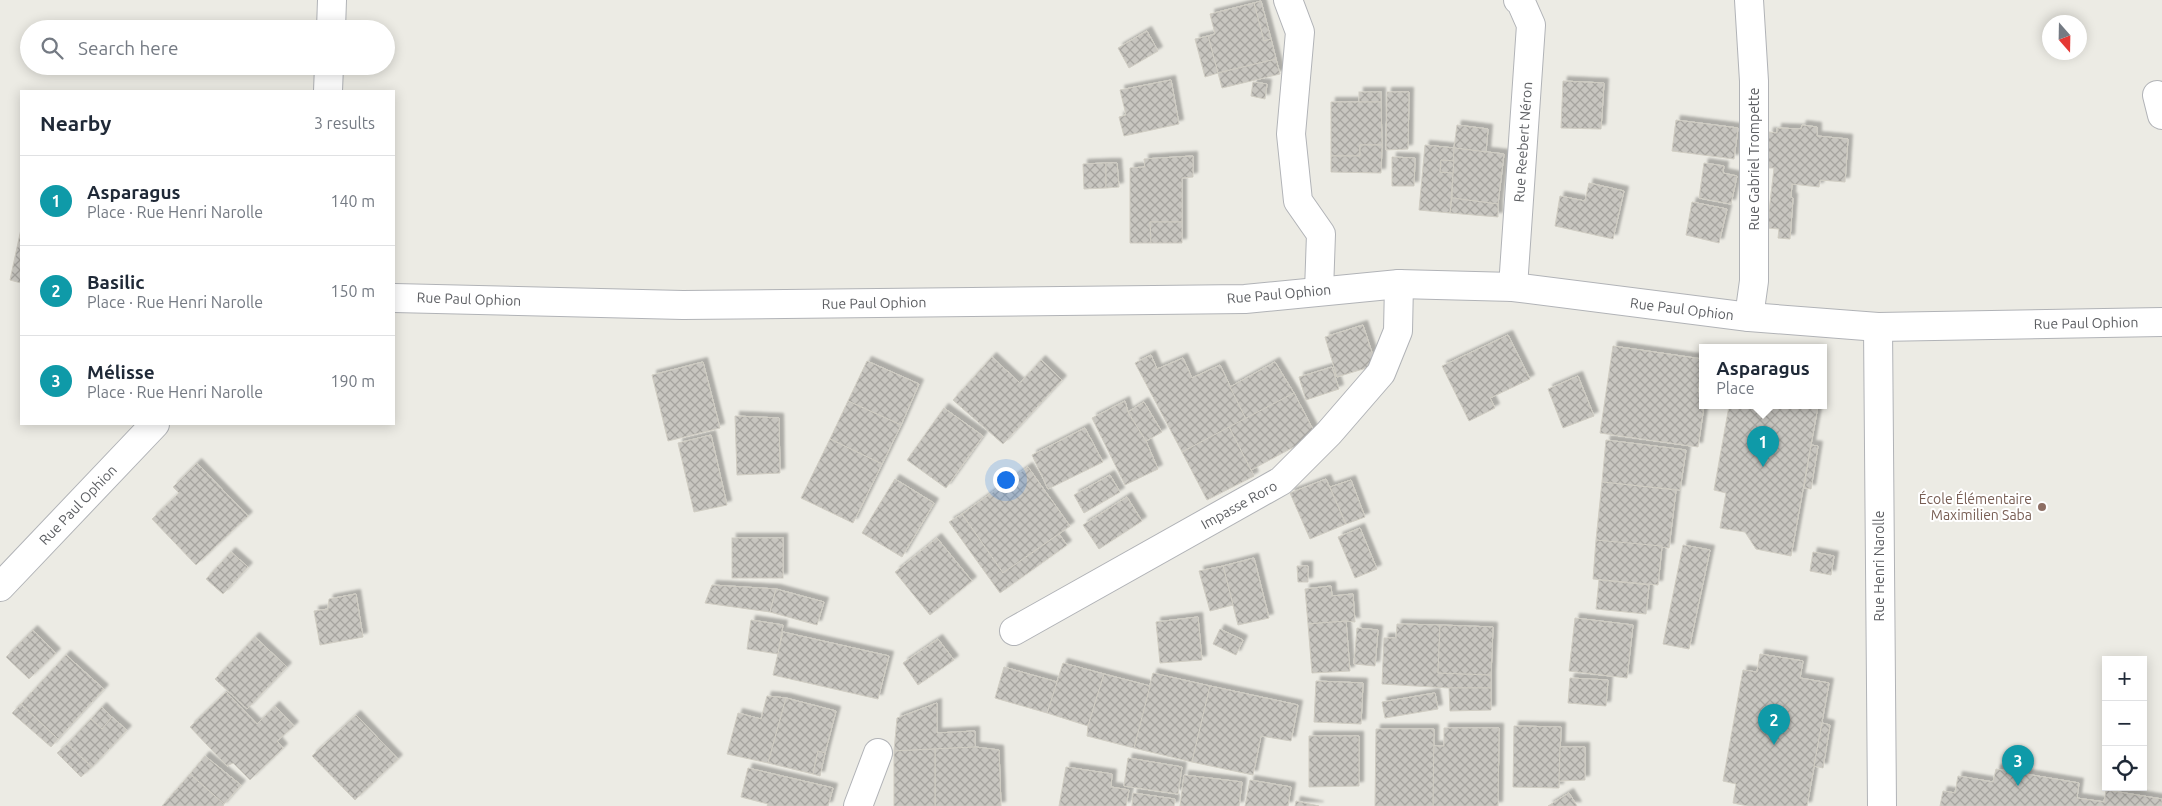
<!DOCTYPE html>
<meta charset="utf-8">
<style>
body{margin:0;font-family:Ubuntu,sans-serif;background:#f2f2f3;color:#1f2937}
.controls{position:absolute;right:15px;bottom:15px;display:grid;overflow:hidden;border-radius:0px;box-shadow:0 2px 12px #0003}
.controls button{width:45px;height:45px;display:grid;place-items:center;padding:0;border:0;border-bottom:1px solid #e0e1e3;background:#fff;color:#1f2937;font:25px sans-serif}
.compass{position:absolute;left:2042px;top:15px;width:45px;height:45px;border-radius:50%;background:#fff;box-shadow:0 2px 12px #0003;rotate:160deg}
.you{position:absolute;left:1005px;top:479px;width:18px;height:18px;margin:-12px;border:4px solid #fff;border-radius:50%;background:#1a73e8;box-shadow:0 0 0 8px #1a73e833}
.badge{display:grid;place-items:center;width:32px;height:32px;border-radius:50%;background:#d25644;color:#fff;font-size:16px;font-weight:700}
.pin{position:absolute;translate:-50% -41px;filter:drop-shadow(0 1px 2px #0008)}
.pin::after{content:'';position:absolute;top:26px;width:18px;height:15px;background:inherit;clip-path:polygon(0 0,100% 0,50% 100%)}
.popup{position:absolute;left:1699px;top:344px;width:128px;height:65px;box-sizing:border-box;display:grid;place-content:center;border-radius:0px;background:#fff;filter:drop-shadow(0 1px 4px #0005);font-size:16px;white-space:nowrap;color:#747a83}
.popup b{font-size:19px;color:#1f2937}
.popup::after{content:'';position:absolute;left:50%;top:100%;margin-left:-10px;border:10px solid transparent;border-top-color:#fff}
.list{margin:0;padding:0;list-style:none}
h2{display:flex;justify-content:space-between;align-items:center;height:65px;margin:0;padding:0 20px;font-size:21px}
h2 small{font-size:16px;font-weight:400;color:#747a83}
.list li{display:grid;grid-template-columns:32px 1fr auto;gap:15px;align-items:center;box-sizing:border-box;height:90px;padding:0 20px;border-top:1px solid #e0e1e3}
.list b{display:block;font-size:19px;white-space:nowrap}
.list p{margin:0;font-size:16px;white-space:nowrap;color:#747a83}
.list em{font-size:16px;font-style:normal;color:#747a83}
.icon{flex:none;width:28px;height:28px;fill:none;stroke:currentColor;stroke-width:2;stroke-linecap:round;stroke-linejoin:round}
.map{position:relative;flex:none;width:2162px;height:806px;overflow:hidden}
.search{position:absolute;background:#fff;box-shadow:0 2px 12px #0003;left:20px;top:20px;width:375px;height:55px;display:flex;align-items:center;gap:12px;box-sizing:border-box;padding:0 18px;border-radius:28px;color:#747a83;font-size:19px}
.panel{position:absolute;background:#fff;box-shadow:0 2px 12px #0003;left:20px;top:90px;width:375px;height:335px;border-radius:0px}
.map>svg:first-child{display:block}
</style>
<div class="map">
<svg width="2162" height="806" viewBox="0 0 2162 806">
<defs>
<pattern id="building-cross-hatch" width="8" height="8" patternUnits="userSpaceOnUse" patternTransform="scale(1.25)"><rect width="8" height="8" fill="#c8c6c0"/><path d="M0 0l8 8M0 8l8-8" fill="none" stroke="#a6a49f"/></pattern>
<filter id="shadow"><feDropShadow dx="4.5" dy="-4.5" stdDeviation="1" flood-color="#0004"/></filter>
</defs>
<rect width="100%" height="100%" fill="#ecebe4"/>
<!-- building -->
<g fill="url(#building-cross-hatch)" stroke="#d0cdc3" filter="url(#shadow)">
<polygon points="1261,1 1271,39 1264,41 1254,3"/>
<polygon points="1254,3 1264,41 1271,39 1276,59 1218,73 1208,36 1215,34 1210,14"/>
<polygon points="1147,31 1158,51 1129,68 1118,48"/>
<polygon points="1208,36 1218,73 1205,77 1195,39"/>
<polygon points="1276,59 1280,74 1222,88 1218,73"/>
<polygon points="1171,80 1179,124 1124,136 1119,117 1126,115 1120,90"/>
<polygon points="1563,81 1604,83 1601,129 1561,128"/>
<polygon points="1253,82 1267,84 1265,99 1251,96"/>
<rect x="1359" y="92" width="22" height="10"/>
<polygon points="1387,92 1409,92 1408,149 1386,150"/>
<polygon points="1331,102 1381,102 1382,145 1360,145 1360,156 1331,156"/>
<polygon points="1676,120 1738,128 1734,159 1672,151"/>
<polygon points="1457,125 1488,129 1486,152 1454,148"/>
<polygon points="1802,125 1817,127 1817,136 1848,139 1845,182 1820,180 1819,187 1792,184 1791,197 1793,198 1790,239 1778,238 1779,229 1767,228 1774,168 1766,168 1769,132 1777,133 1777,128 1801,129"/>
<polygon points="1360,145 1382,145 1381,173 1331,172 1331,156 1360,156"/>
<polygon points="1425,145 1454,148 1454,161 1441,160 1440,172 1453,173 1450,213 1419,210"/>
<polygon points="1454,148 1504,154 1498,204 1452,198"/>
<polygon points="1193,156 1193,177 1182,178 1182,222 1150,222 1151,243 1130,243 1130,168 1145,167 1144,159"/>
<polygon points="1392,157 1415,158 1414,186 1392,186"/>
<polygon points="1441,160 1454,161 1453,173 1440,172"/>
<polygon points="1106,163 1106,188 1084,189 1083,164"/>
<polygon points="1106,163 1117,163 1119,187 1106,188"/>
<polygon points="1704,163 1724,166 1723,173 1737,176 1731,204 1699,198"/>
<polygon points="1589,183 1624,191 1613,239 1555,226 1560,196 1585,201"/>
<polygon points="1452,198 1498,204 1498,217 1450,213"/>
<polygon points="1692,202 1727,209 1719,243 1686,235"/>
<polygon points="1150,222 1182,222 1182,243 1151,243"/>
<polygon points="21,229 21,283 10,280"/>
<polygon points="1363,325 1376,365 1337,377 1325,337"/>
<polygon points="1508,335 1530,379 1490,398 1495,408 1469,421 1442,366"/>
<polygon points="1613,346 1702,359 1698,392 1703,393 1704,406 1698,447 1600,433"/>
<polygon points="1151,355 1157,369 1183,358 1192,378 1220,365 1246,419 1182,452 1135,363"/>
<polygon points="992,357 1020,383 1041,360 1062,380 1003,444 953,400"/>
<polygon points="867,361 919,384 901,425 848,401"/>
<polygon points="703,362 720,428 668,441 652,375"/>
<polygon points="1275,362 1294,393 1246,419 1230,387"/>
<polygon points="1332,367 1339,389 1306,400 1299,377"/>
<polygon points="1578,376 1594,416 1563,428 1548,389"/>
<polygon points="1294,393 1316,435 1251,470 1229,427"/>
<polygon points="848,401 901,425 882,464 830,439"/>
<polygon points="1125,401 1128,412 1146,441 1158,469 1125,485 1092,418"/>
<polygon points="1144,402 1162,432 1146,441 1128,412"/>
<polygon points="1729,406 1818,406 1791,556 1756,549 1745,532 1720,528 1726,493 1714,490"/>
<polygon points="944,408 983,436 946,488 907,460"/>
<polygon points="735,416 779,418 780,473 737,475"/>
<polygon points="1229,427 1254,476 1207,500 1182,452"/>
<polygon points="1085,428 1103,462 1048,489 1032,455"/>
<polygon points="711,435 727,505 694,512 678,443"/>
<polygon points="830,439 882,464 853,523 801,498"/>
<polygon points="1606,440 1686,450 1680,490 1602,482"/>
<polygon points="1811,445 1818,446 1811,489 1804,488"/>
<polygon points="197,463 248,516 196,565 152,519 179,493 173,487"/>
<polygon points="1028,467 1070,526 1003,573 962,514"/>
<polygon points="1110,475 1120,492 1084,513 1074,495"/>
<polygon points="895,479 934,503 902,557 862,533"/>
<polygon points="1326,479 1346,524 1310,539 1290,493"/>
<polygon points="1351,480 1365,517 1346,524 1330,487"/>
<polygon points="1602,482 1676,490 1669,548 1596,540"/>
<polygon points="1127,497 1142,521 1099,549 1083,525"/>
<polygon points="962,514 1003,573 1059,534 1067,545 1000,593 949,522"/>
<polygon points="1360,528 1377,569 1355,578 1338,537"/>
<rect x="732" y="538" width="51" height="40"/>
<polygon points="937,538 972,581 930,615 895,572"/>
<polygon points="1596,540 1662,546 1658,585 1593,579"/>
<polygon points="1683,545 1710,550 1689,649 1663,644"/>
<polygon points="231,552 248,567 223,594 206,579"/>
<polygon points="1813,552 1834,556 1831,575 1810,571"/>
<polygon points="1254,558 1269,618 1238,625 1223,566"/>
<polygon points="1223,566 1233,605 1210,611 1199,571"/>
<polygon points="1297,566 1308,566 1308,582 1298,582"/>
<polygon points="1599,580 1649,585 1646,614 1596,609"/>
<polygon points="712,585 776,589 770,612 705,603"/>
<polygon points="1331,586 1332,596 1353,594 1355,622 1346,621 1308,624 1305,589"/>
<polygon points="776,589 824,602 817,625 770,612"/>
<polygon points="356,594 363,637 320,645 314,611 328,609 329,599"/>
<polygon points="1198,617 1202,660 1160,663 1156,622"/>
<polygon points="1575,618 1633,625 1627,678 1569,671"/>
<polygon points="751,620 783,625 778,654 747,649"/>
<polygon points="1346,621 1350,671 1312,673 1308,624"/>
<polygon points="1397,624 1440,625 1438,673 1491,675 1491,688 1449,688 1382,684 1384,638 1396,638"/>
<polygon points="1440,625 1493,627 1491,675 1438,673"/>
<polygon points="1357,628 1378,630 1375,666 1354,664"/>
<polygon points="1220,629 1243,640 1236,655 1213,644"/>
<polygon points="33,630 56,653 29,679 6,657"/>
<polygon points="783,632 889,656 878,699 773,675"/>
<polygon points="255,637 287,667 247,709 215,679"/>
<polygon points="938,639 954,660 918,685 903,663"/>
<polygon points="1760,654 1803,661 1800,678 1829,683 1807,806 1748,806 1733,803 1736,784 1723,781 1743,670 1757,672"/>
<polygon points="66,655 104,689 58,739 21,704"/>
<polygon points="1063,663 1104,674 1088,726 1047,713"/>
<polygon points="1004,667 1057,682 1047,713 995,698"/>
<polygon points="1153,673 1210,686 1192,762 1134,748"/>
<polygon points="1104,674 1150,686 1134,748 1087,736 1088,726"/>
<polygon points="1570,678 1608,680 1606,706 1568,703"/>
<polygon points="1316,681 1363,683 1361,724 1314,722"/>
<polygon points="1210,686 1298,705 1291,741 1261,736 1253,775 1192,762"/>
<polygon points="1449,688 1491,688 1491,710 1450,711"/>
<polygon points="226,692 257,724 275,706 294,726 277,741 283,748 250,780 233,763 227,766 190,727"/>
<polygon points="1435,693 1438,709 1385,718 1382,702"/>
<polygon points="767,696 786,698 768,763 727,754 738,713 761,719"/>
<polygon points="786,698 836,711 825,753 818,751 813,774 768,763"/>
<polygon points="937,703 937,733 975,731 975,747 894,751 897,718"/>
<polygon points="21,704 58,739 51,747 12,713"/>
<polygon points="102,707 112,717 102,729 91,719"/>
<polygon points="356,715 398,759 355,800 312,756"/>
<polygon points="112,717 127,730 92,767 67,744 91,719 102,729"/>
<polygon points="1822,723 1830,725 1823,768 1814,766"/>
<polygon points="1514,726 1561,727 1559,788 1513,787"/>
<polygon points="1444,728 1499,728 1498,806 1433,806 1433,746 1444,746"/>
<polygon points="1376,729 1434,729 1433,806 1375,806"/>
<polygon points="1309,736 1359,736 1359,786 1309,787"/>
<polygon points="67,744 92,767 81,777 57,753"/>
<polygon points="975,747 999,750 1001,806 935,806 935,749"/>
<polygon points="1560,747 1585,747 1585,780 1559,781"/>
<polygon points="935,749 935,806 894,806 894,751"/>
<polygon points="818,751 825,753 820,776 813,774"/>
<polygon points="205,756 241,785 224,804 190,774"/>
<polygon points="1128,758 1182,767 1178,794 1124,786"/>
<polygon points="1066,767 1112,774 1111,787 1129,790 1126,806 1059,806"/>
<polygon points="748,768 833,788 828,806 767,806 768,804 741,797"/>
<polygon points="1996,769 2079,783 2077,798 2104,802 2106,790 2162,799 2162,806 1940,806 1943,791 1955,793 1958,776 1993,782"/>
<polygon points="190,774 224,804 223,806 162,806"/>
<polygon points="1184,775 1242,782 1239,806 1180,806"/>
<polygon points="1250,780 1291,787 1288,806 1245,806"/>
<polygon points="1133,793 1175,799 1174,806 1132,806"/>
<polygon points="1569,793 1577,806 1548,806"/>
<polygon points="1296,801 1319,806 1295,806"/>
</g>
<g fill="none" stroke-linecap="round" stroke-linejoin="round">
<defs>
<g id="minor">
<polyline points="1288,0 1300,32 1291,134 1298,201 1321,234 1319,291"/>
<polyline points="331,29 332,0"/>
<polyline points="328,91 329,66"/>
<polyline points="2157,95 2162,115"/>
<polyline points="1513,287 1531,25 1520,0 1518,0"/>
<polyline points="394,298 683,305 1245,299 1399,284 1513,287 1749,317 1878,327 2162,322"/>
<polyline points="1749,317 1754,281 1754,81 1749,0"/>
<polyline points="1878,327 1882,806"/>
<polyline points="0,587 155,424"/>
<polyline points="1014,631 1281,481 1329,433 1381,373 1398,331 1399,284"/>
<polyline points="858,806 878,753"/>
</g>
</defs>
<!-- minor casing -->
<use href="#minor" stroke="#b1b3b7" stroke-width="30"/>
<!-- minor -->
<use href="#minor" stroke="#fff" stroke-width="28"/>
</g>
<!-- markers -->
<circle fill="#8d6e63" stroke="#fff" stroke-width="2" cx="2042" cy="507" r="5"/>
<g text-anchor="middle" stroke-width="4" stroke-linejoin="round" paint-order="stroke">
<!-- street labels -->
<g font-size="14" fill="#5c5e62" stroke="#fff">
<text transform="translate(1523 142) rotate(-86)" y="5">Rue Reebert Néron</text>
<text transform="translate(1754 159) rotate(-90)" y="5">Rue Gabriel Trompette</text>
<text transform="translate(1279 294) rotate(-5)" y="5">Rue Paul Ophion</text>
<text transform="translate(469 299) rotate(2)" y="5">Rue Paul Ophion</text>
<text transform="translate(874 303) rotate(-1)" y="5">Rue Paul Ophion</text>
<text transform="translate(1682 309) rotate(7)" y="5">Rue Paul Ophion</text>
<text transform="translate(2086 323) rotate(-1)" y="5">Rue Paul Ophion</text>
<text transform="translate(78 505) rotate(-46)" y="5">Rue Paul Ophion</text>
<text transform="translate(1239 505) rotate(-29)" y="5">Impasse Roro</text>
<text transform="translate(1879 566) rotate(-90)" y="5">Rue Henri Narolle</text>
</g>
<!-- education labels -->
<g font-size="14" fill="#785e54" stroke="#fff" text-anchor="end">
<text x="2032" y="504">École Élémentaire<tspan x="2032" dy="16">Maximilien Saba</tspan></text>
</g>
</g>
</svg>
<div class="controls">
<button>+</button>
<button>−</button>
<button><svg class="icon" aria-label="locate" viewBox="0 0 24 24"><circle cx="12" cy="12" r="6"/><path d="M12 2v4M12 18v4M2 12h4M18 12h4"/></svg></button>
</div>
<svg class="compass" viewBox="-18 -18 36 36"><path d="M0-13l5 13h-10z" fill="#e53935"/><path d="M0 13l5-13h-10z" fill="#747a83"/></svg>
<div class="you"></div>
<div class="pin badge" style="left:1763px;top:467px;background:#0f9aa8">1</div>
<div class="popup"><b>Asparagus</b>Place</div>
<div class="pin badge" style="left:1774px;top:745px;background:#0f9aa8">2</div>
<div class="pin badge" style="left:2018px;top:786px;background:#0f9aa8">3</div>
<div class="search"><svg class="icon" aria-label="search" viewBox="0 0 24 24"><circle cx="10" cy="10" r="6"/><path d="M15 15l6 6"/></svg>Search here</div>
<section class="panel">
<h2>Nearby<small>3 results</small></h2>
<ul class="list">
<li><span class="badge" style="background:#0f9aa8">1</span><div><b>Asparagus</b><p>Place · Rue Henri Narolle</p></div><em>140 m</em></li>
<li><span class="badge" style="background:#0f9aa8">2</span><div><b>Basilic</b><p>Place · Rue Henri Narolle</p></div><em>150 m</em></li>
<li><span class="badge" style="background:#0f9aa8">3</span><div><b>Mélisse</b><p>Place · Rue Henri Narolle</p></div><em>190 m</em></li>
</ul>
</section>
</div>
